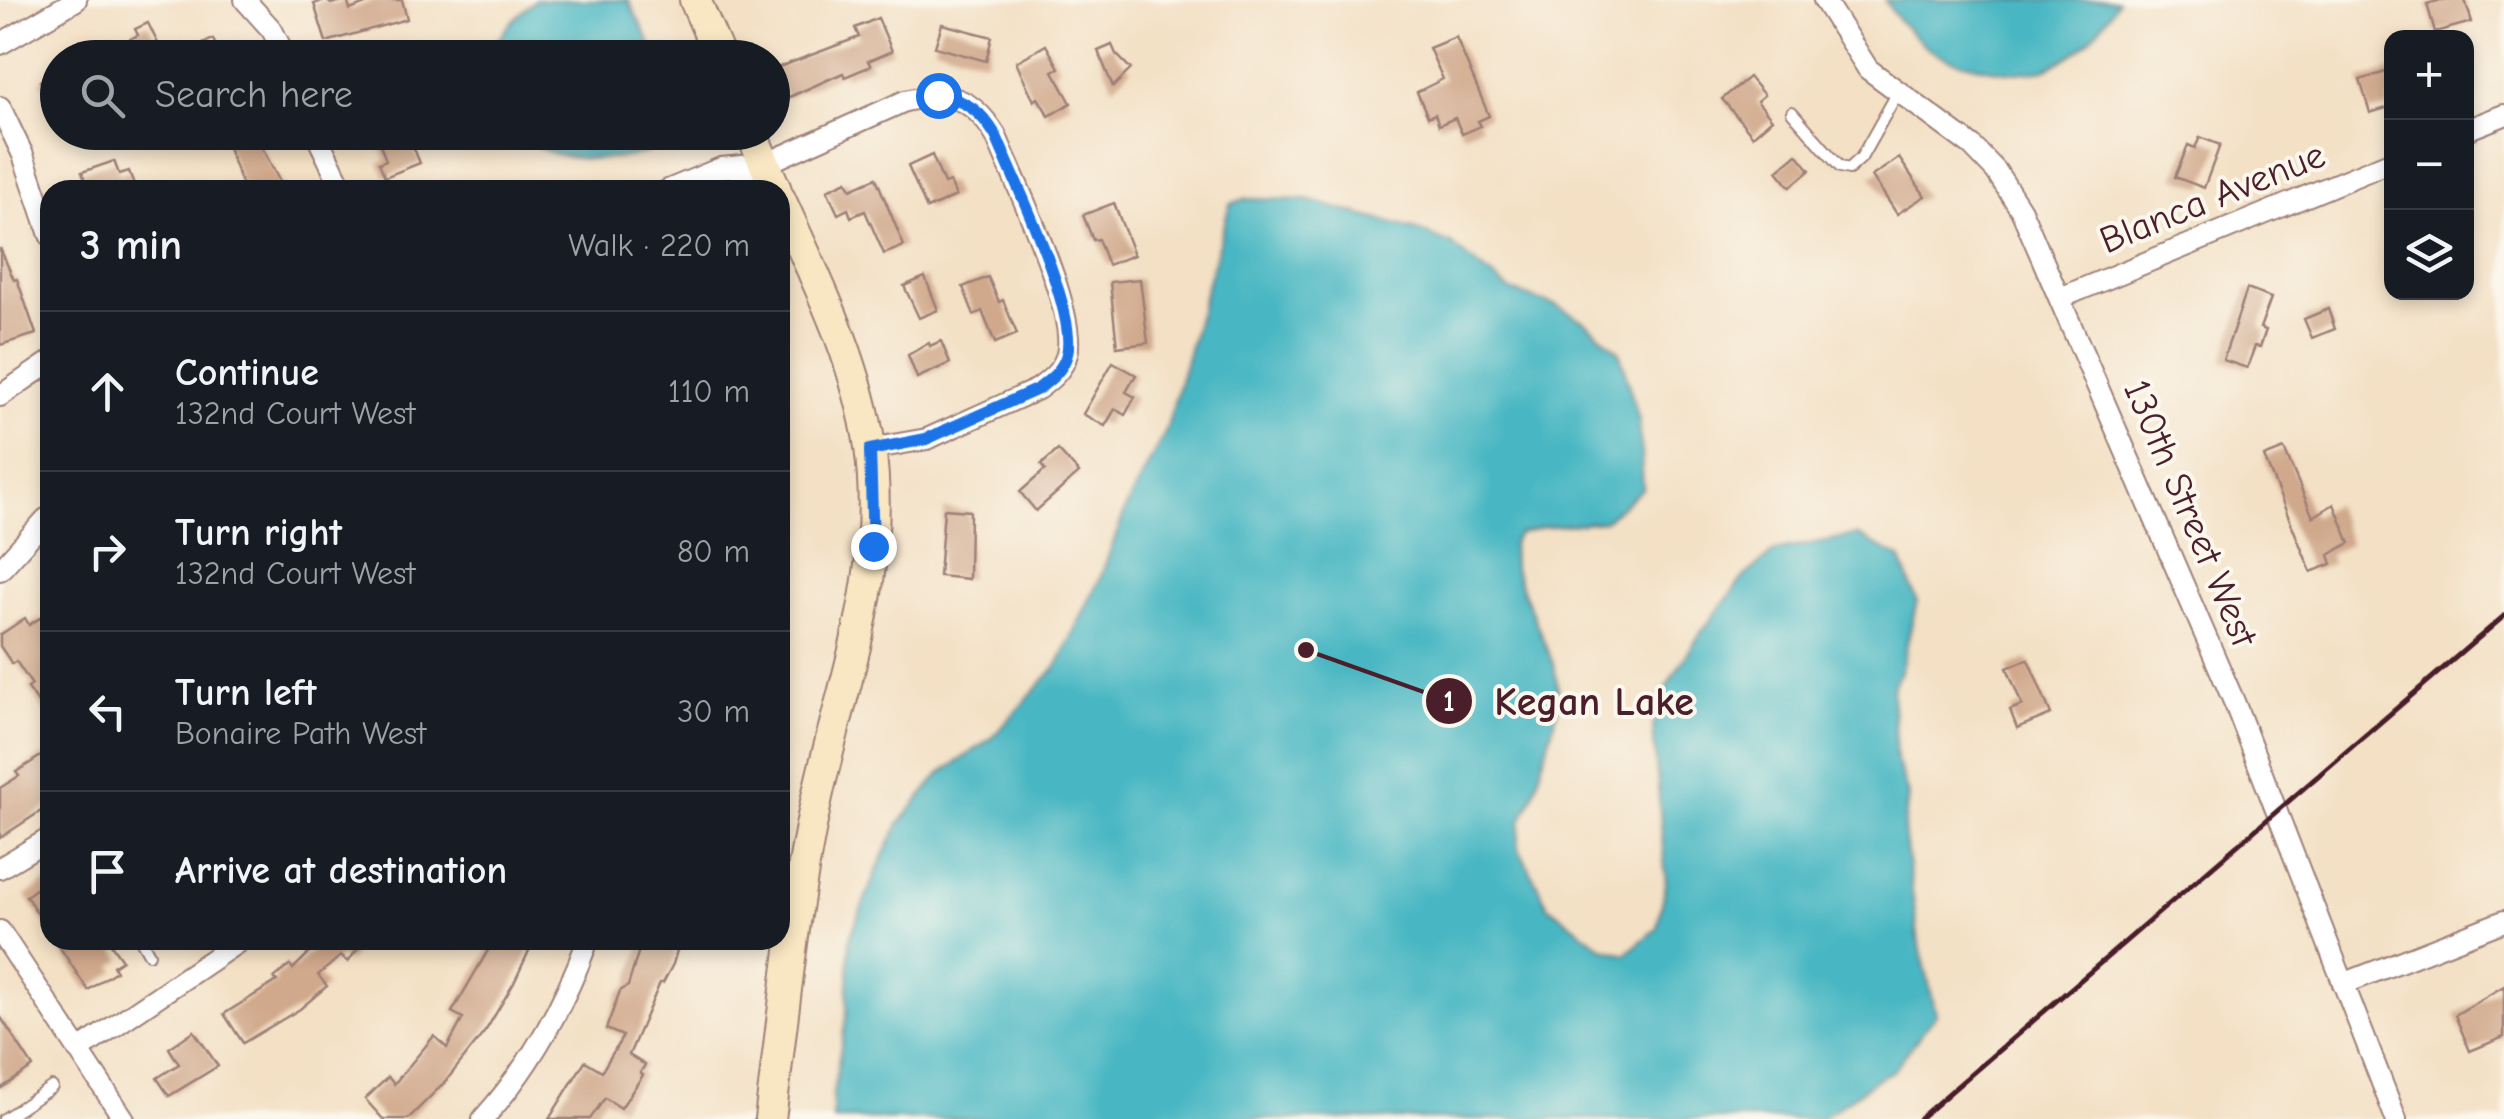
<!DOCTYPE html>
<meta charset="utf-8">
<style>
body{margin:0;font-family:"Comic Neue",sans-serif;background:#242831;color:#f1f3f6}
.controls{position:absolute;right:30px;top:30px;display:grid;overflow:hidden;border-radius:20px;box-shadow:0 5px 15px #0003}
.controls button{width:90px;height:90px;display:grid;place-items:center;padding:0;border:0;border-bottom:2px solid #363941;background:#171b24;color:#f1f3f6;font:50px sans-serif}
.stop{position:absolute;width:30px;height:30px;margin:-22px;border:8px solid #1a73e8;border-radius:50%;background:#fff}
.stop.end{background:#1a73e8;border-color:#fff;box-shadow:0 2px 10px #0008}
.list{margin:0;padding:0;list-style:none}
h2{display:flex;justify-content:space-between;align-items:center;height:130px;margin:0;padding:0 40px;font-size:42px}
h2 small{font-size:32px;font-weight:400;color:#9ea1a6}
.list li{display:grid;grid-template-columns:65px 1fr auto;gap:30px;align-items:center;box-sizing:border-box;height:160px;padding:0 40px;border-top:2px solid #363941}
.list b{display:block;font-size:38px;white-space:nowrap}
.list p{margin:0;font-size:32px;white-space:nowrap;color:#9ea1a6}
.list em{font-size:32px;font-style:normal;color:#9ea1a6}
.icon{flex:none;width:55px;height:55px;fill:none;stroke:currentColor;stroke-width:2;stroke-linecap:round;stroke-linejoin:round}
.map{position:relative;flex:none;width:2504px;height:1119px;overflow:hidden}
.search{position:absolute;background:#171b24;box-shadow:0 5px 15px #0003;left:40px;top:40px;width:750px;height:110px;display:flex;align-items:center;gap:25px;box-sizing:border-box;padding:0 35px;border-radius:55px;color:#9ea1a6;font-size:38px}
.panel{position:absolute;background:#171b24;box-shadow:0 5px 15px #0003;left:40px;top:180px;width:750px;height:770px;border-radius:30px}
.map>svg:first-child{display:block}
</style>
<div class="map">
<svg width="2504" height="1119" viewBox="0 0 2504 1119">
<rect width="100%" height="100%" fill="#fbf7ec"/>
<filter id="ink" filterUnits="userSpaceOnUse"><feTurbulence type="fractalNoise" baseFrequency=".01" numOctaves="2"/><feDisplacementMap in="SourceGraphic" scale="20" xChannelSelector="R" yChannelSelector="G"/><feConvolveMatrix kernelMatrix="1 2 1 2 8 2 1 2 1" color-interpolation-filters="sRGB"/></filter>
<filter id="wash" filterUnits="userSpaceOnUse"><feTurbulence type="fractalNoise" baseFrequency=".0048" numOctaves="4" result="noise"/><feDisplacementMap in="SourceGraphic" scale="40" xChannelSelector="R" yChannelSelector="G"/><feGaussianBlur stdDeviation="2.25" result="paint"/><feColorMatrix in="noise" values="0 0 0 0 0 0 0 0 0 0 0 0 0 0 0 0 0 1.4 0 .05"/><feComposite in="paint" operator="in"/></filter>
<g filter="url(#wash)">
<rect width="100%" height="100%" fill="#f3e0c5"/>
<!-- water -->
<g fill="#49b7c3" stroke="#4a6b77" stroke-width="2.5">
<polygon points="535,0 628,0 657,57 485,57 513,20"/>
<path d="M1885 0H2118C2099 33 2082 53 2047 68 2023 79 1955 64 1933 51 1916 40 1894 18 1885 0Z"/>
<path d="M521 133H678C654 163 581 164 547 151 538 148 529 139 521 133Z"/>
<polygon points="1246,199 1307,200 1420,231 1451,244 1511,291 1557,306 1585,322 1619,351 1639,421 1643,488 1604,521 1543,527 1518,534 1512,543 1513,567 1554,666 1560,701 1533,797 1521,820 1518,846 1548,906 1603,948 1626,954 1657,928 1666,884 1653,727 1658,700 1700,634 1744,577 1775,551 1857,535 1900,558 1917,601 1901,669 1892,689 1896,759 1908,795 1904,831 1918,937 1936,1014 1893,1071 1880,1077 1821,1119 833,1119 833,1093 847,1012 850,937 877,870 899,824 940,774 992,738 1058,665 1101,576 1128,503 1166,431 1230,204"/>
</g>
<g id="blocks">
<!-- building -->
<g fill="#d0a88b">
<polygon points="326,0 331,4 347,0 350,10 375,0 402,0 407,19 326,42 314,4"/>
<polygon points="2441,0 2465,0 2472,22 2435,32 2427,4"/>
<polygon points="878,18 892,51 868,61 871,66 845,77 843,73 787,98 774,69 859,37 855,28"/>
<polygon points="148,23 165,58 70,58 108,39 112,48 138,35 135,29"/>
<polygon points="942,24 992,37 986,61 935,47"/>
<polygon points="1456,37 1489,116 1478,121 1481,126 1462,134 1455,118 1439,125 1435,114 1428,117 1417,92 1443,79 1429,48"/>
<polygon points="213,39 221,58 174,58"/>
<polygon points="1046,45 1059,68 1053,71 1071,103 1049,116 1038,98 1034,101 1016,62"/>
<polygon points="1112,45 1116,54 1131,69 1113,87 1098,51"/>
<polygon points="2392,70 2392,98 2388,99 2390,107 2370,113 2360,80"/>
<polygon points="58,71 58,112 40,81"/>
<polygon points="1749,77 1764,95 1757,101 1772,119 1753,136 1722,99"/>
<polygon points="222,132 254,132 284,190 244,190"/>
<polygon points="375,132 407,132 420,163 385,177 379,163 386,160"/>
<polygon points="2200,137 2220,145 2204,188 2175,177 2188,145 2195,148"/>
<polygon points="1797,154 1810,170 1790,187 1777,171"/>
<polygon points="932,155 944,184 950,182 956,196 927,209 908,166"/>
<polygon points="1899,158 1925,196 1897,214 1872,176"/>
<polygon points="114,161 119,174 129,171 136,190 81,190 87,185 82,172"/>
<polygon points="876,178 904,246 884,254 865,211 851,217 848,209 838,214 827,190 847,181 851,189"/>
<polygon points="1114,203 1134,255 1108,265 1098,239 1093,240 1083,215"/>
<polygon points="0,248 14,280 17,279 36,334 0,345"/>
<polygon points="925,277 938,310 919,318 904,286"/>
<polygon points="988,277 999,302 1003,300 1017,334 995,343 982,311 974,315 963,287"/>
<polygon points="1140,279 1148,343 1117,347 1110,282"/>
<polygon points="2247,289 2271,298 2260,328 2266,330 2260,347 2255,346 2247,368 2223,360"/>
<polygon points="2328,309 2335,329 2312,338 2304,319"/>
<polygon points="941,341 950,363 917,378 908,355 929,343 930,346"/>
<polygon points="1113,362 1136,375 1126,392 1135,397 1125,415 1115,409 1105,426 1083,414"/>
<polygon points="2284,449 2313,517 2334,504 2350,543 2329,555 2332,564 2311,572 2264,457"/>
<polygon points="1058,450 1079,473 1036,511 1020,492 1045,470 1041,465"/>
<polygon points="944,509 970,511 969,579 939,576"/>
<polygon points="25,618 29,625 40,618 50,632 50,720 28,688 32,685 16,661 12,664 0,646 0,635"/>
<polygon points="2028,659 2051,714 2017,728 2010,710 2022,705 2007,668"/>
<polygon points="50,750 50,805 0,838 0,788 19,776 16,772"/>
<polygon points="50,879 50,932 26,896"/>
<polygon points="55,940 108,940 122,960 113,966 116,971 88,990"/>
<polygon points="322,940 364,940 348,962 341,956 318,975 327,986 300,1009 243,1043 224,1014 277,981 274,978 290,965 293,969"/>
<polygon points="494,940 534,940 514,983 486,1030 446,1081 408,1119 383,1119 365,1099 388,1077 394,1084 434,1036 447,1048 463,1018 452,1012"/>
<polygon points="642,940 680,940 673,964 663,983 660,983 629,1055 645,1065 640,1073 643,1075 621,1108 605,1098 590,1119 549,1119 585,1061 602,1071 623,1036 606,1029 620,991 628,986"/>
<polygon points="2504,986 2504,1037 2470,1051 2455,1015"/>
<polygon points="0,1016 33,1067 0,1089"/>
<polygon points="194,1031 218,1066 169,1096 157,1078 179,1064 169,1048"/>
</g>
</g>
</g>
<g filter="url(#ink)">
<use href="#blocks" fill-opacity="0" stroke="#9e8078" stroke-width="2.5"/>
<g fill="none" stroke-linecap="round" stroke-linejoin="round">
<defs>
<g id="lane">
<polyline points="1792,112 1840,167 1849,169 1861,158 1898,92"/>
<polyline points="141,940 149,954"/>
<polyline points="4,1119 52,1087"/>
</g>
<g id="street">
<polyline points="245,0 272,30 286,58"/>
<polyline points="1824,0 1868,69 1972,146 1996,171 2021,210 2235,704 2396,1119"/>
<polyline points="0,44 76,0"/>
<polyline points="0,107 23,155 50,235"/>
<polyline points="2466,130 2504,115"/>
<polyline points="315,132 343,190"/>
<polyline points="668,190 721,168 763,164"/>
<path d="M731 190 765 164 905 101C949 91 972 96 996 136 1015 182 1078 312 1067 354 1063 370 1050 380 1038 389L927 439 870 449"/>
<polyline points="2060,298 2392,161"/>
<polyline points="0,396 50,362"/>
<polyline points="0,570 46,519"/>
<polyline points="0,868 50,838"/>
<polyline points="0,931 124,1119"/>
<polyline points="2343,984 2504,921"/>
<polyline points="79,1050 241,940"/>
<path d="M483 1119C530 1067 564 1005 588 940"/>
</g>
<g id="secondary">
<polyline points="695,0 720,58"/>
<polyline points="751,132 776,190"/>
<path d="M770 1119C784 1011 794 903 817 797 844 676 887 574 870 447 857 359 816 279 780 199"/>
</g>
</defs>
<!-- lane casing -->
<use href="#lane" stroke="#9e8078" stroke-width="14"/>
<!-- street casing -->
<use href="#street" stroke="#9e8078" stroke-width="24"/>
<!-- secondary casing -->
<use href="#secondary" stroke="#9e8078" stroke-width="34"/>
<!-- lane -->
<use href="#lane" stroke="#fff" stroke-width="10"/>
<!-- street -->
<use href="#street" stroke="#fff" stroke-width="20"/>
<!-- secondary -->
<use href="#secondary" stroke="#f9e7c3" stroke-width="30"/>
<!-- rail -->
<polyline stroke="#4a1f2b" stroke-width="5" points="1919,1119 2504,616"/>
</g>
</g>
<g fill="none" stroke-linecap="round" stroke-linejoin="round" filter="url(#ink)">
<!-- route -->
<path stroke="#1a73e8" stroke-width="12" d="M873 546 870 450 926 439 1038 389C1050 380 1063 370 1067 354 1078 311 1015 182 996 136 981 111 966 100 938 95"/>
</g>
<g text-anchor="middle" stroke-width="8" stroke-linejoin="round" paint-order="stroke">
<!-- street labels -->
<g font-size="38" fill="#4a1f2b" stroke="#fbf7ec">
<text transform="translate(2212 197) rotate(-22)" y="13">Blanca Avenue</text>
<text transform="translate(2191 513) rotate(67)" y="13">130th Street West</text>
</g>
</g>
<!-- callouts -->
<path fill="none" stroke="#4a1f2b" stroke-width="4" d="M1306 650L1449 701"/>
<g fill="#4a1f2b" stroke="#fbf7ec" stroke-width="4">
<circle cx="1306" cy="650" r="10"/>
<circle cx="1449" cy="701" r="25"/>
</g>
<g font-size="30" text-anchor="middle" font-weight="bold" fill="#fff">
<text x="1449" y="711">1</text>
</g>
<g font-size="40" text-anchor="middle" font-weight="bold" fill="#4a1f2b" stroke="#fbf7ec" stroke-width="8" stroke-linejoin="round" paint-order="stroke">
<text x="1594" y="715">Kegan Lake</text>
</g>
</svg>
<div class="controls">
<button>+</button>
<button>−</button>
<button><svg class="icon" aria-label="layers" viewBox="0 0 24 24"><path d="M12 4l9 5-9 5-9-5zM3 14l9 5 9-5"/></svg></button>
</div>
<div class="stop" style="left:938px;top:95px"></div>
<div class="stop end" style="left:873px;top:546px"></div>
<div class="search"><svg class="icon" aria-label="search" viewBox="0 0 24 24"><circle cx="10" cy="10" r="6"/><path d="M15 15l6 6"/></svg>Search here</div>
<section class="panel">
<h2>3 min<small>Walk · 220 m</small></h2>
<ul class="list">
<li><svg class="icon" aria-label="ahead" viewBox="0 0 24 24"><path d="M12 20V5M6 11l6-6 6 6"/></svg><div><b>Continue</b><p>132nd Court West</p></div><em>110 m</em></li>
<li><svg class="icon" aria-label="right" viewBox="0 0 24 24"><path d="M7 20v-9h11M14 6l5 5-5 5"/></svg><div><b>Turn right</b><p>132nd Court West</p></div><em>80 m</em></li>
<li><svg class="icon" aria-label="left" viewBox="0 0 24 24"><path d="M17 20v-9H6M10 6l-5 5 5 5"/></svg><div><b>Turn left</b><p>Bonaire Path West</p></div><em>30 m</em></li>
<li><svg class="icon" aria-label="arrive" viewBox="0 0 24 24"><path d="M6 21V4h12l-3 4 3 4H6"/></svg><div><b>Arrive at destination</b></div></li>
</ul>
</section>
</div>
